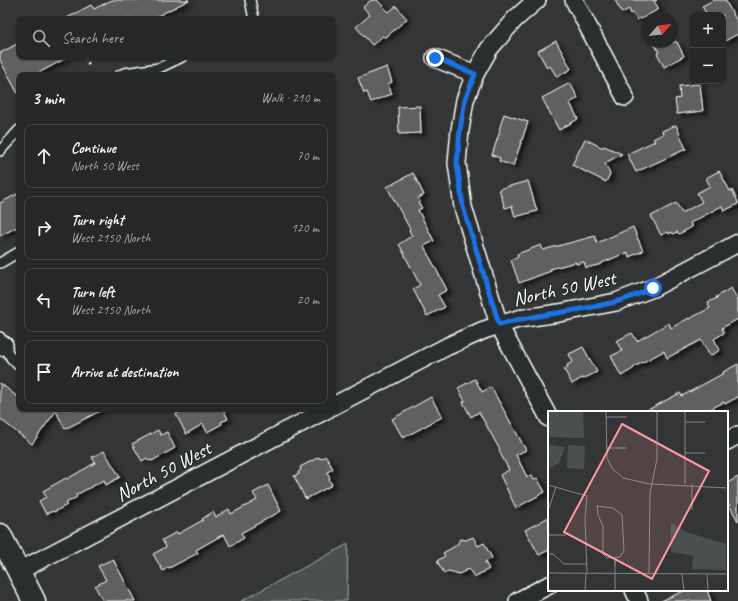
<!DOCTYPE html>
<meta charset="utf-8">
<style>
body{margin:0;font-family:Caveat,sans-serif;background:#323434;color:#f1f3f6}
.controls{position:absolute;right:12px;top:12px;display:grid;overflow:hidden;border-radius:8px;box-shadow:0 1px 3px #0004}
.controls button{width:36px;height:36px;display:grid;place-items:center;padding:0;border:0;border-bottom:1px solid #424445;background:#262828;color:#f1f3f6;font:20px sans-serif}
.compass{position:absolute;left:642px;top:12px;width:36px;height:36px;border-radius:50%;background:#262828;box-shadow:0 1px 3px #0004;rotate:62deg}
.stop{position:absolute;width:12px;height:12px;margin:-9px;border:3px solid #1a73e8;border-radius:50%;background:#fff}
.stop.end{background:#1a73e8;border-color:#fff;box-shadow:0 1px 4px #0008}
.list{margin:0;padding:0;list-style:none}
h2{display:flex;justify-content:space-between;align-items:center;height:52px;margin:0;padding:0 16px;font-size:17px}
h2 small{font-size:13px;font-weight:400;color:#a4a6a8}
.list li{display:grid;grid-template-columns:26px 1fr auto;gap:12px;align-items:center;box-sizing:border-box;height:64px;margin:0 8px 8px;padding:0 8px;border:1px solid #424445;border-radius:8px}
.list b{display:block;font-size:15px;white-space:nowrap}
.list p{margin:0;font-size:13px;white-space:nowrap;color:#a4a6a8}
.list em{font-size:13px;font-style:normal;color:#a4a6a8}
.icon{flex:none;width:22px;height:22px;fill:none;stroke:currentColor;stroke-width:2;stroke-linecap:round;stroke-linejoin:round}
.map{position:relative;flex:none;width:738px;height:601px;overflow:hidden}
.search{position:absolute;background:#262828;box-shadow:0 1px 3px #0004;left:16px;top:16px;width:320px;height:44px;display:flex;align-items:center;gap:10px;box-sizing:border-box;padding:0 14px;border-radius:8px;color:#a4a6a8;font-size:15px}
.panel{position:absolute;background:#262828;box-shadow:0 1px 3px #0004;left:16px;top:72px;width:320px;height:340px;border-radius:8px}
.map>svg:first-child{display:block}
</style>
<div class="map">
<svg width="738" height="601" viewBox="0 0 738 601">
<defs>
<filter id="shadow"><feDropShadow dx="4.5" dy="2.5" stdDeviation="2" flood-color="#0009"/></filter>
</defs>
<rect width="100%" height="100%" fill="#333536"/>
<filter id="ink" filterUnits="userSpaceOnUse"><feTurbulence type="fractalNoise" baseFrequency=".025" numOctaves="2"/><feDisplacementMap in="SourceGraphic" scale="8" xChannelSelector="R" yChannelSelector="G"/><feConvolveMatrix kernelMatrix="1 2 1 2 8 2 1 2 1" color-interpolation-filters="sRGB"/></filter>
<g filter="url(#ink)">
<!-- green -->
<polygon fill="#4c4f50" stroke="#a6a7a8" points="348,544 347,601 241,601"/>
<!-- building -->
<g fill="#5f6162" stroke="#fff" filter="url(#shadow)">
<polygon points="112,0 189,0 152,19 65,19 91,5 94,9"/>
<polygon points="371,0 377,0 389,12 396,6 407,19 385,38 383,36 372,45 356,27 370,15 363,7"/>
<polygon points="615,0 657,0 654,1 659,9 641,19 640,18 637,20 633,13 631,14 629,9 622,13"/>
<polygon points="714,0 725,0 738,23 738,34 723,42 723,15 707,15 702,6"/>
<polygon points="556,41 571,69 557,77 550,66 547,68 538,51"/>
<polygon points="653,42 677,42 684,56 664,67 657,53 659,52"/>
<polygon points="19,43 19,57 68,57 35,75 19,75 19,96 0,60 0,53"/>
<polygon points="387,67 392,82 388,84 392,94 371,102 367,92 364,93 358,78"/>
<polygon points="570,83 578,98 570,103 578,119 559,130 542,98"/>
<polygon points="700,84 703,111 677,114 675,99 680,98 679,86"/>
<polygon points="420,106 421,133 399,134 398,107"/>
<polygon points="504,114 528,122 513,166 499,161 500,158 492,155 500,131 499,130"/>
<polygon points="676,125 686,149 636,172 627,154 655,141 653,139 663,134 662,131"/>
<polygon points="585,139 601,147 603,147 604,146 622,154 605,163 610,174 606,182 572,165"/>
<polygon points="719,171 730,191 732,190 738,202 738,204 724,211 722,206 690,223 692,227 679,234 677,232 673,234 672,232 669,234 668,232 661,235 651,216 676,203 682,213 702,202 697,193 710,186 706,178"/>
<polygon points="413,173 424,195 418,198 420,202 418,203 422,208 418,210 434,241 424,246 447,290 438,295 445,307 427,316 413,289 420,285 399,244 412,236 409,230 410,229 387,187"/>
<polygon points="528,181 537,211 515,217 512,206 505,208 499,189"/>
<polygon points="19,193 19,226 0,236 0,203"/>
<polygon points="633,227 643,251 629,257 628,253 623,255 623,254 602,263 602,264 586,268 584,262 576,264 576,262 550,269 551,271 519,283 511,260 518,257 517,254 541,245 543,250 595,236 597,243"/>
<polygon points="731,288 738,300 738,319 722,328 724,333 714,339 720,350 710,356 701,340 667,358 664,351 634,367 634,368 633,369 621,376 611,356 622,351 616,341 632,333 637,341 669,323 671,328 689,318 689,319 710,308 708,304 709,304 708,302 717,298 716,297"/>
<polygon points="583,347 597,372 583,379 582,378 572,384 564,369 568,367 567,365 573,362 569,354"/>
<polygon points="738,364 738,397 725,404 724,402 705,412 644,412 680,393 682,396 724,373 723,372"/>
<polygon points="475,379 482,392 491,387 526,450 516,455 527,477 532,475 534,480 537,478 545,492 516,508 500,475 509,470 499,451 500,450 479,412 471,417 463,402 465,401 458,388"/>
<polygon points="0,383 19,398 19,409 104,409 65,429 56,411 32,444 0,419"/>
<polygon points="431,397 442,417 403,438 392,419"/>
<polygon points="186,409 223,409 228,419 221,422 222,424 207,432 203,424 186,434 176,414"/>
<polygon points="158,430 161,435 167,432 175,448 152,461 152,460 149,461 147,458 142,461 132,444"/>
<polygon points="104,451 120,477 106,485 104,480 76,495 77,497 66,503 67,505 54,512 53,511 46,514 39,501 46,497 43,491 66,478 67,479 95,463 92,457"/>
<polygon points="326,456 333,469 327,472 330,478 329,479 332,485 306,499 306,497 305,498 294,476 299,474 298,472 301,470 300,467 319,457 320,459"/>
<polygon points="738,477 738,521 727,501 727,483"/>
<polygon points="268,485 281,511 241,533 244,538 230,546 224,534 196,550 198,553 169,568 168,567 163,571 153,554 166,547 162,540 177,532 178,534 203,520 202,519 213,512 216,517 229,509 231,514 257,500 253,493"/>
<polygon points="549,517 549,550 539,555 525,530"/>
<polygon points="473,537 478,546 484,543 492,558 485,562 489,569 474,577 469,569 459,574 449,571 444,573 437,561 445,556 443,553 457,545 460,539 466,540"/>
<polygon points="113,559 135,601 103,601 95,586 106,580 98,566"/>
<polygon points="686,590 707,590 711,601 661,601"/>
</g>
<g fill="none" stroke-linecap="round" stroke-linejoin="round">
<defs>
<g id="lane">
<polyline points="250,0 254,19"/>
<polyline points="120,75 124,73 159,68 182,57"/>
<polyline points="0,151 19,130"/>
<polyline points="0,263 19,252"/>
<polyline points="0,337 11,358 19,366"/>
</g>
<g id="street">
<polyline points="537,0 515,19 489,49 475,74 465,100 460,130 457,163 463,207 499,325 549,418"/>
<polyline points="574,0 625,97"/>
<polyline points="435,58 475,74"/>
<polyline points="0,347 4,345"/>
<polyline points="333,406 448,346 484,330 518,319 559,313 616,302 653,288 738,243"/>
<polyline points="727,441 738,435"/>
<polyline points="19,571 328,409"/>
<polyline points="634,590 639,601"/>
<polyline points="518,601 549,585"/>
</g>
<polyline id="secondary" points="0,535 34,601"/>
</defs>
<!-- lane casing -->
<use href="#lane" stroke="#fff" stroke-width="12"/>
<!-- street casing -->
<use href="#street" stroke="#fff" stroke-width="20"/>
<!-- secondary casing -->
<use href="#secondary" stroke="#fff" stroke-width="25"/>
<!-- path -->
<polyline stroke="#fff" stroke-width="2.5" stroke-dasharray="3 3" stroke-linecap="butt" points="85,57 89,65"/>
<!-- lane -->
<use href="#lane" stroke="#2a2d2e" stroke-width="9"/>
<!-- street -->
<use href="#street" stroke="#2a2d2e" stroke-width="17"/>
<!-- secondary -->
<use href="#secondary" stroke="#2a2d2e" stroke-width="22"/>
</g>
</g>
<g fill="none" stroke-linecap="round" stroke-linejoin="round" filter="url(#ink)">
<!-- route -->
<path stroke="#1a73e8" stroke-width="5" d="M435 58 475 74 465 100 460 130 457 163 463 207 499 324C537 314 577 312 615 302 628 299 641 293 653 288"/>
</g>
<g text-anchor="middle" stroke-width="3" stroke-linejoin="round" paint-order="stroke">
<!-- street labels -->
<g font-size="20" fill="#fff" stroke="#2a2d2e">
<text transform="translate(564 288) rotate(-12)" y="7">North 50 West</text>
<text transform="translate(163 471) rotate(-28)" y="7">North 50 West</text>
</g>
</g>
<!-- overview -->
<g transform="translate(548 411)">
<rect width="180" height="180" fill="#333536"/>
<path d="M0 0H35L36 27 0 26ZM0 34 17 36 11 52 2 57ZM20 34 37 35 36 58 19 57ZM123 112 138 121 178 133V159L144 158 145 145 123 141Z" fill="#4c4f50"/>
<path fill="none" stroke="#858686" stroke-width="1" d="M58 0 59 47 64 57 75 67 102 73 180 77M58 6H79M137 11H157M58 37H79M137 42H157M137 73V0M0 74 39 85 37 108 39 162M49 95 65 97 74 104 76 140 72 146 59 147 55 143V115L50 104ZM144 99V73M0 100 8 76M0 124H18M0 143H5L16 153H38M67 147V155V150M0 162 180 163M101 162 102 82 109 48V0M134 163 136 180M159 163 160 180M37 180 38 162M67 180V155"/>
<path fill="#ff9aa2" fill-opacity="0.15" stroke="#ff9aa2" stroke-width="2" d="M74 13 161 60 104 168 16 121Z"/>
<rect width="180" height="180" fill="none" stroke="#fff" stroke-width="2"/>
</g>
</svg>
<div class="controls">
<button>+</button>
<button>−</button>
</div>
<svg class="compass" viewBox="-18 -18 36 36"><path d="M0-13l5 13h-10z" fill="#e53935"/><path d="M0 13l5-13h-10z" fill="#a4a6a8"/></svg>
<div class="stop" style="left:653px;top:288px"></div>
<div class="stop end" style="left:435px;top:58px"></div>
<div class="search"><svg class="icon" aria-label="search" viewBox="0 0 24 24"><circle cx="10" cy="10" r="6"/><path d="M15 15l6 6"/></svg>Search here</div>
<section class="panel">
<h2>3 min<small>Walk · 210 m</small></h2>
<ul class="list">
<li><svg class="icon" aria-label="ahead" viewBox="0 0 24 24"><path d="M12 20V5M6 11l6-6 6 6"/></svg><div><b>Continue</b><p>North 50 West</p></div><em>70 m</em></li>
<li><svg class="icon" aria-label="right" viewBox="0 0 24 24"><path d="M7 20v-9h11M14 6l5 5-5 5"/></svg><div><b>Turn right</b><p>West 2150 North</p></div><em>120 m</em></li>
<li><svg class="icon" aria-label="left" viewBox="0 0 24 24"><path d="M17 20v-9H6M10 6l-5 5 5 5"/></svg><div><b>Turn left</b><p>West 2150 North</p></div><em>20 m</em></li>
<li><svg class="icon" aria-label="arrive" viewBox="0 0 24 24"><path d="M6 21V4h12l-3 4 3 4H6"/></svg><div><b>Arrive at destination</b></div></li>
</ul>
</section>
</div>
